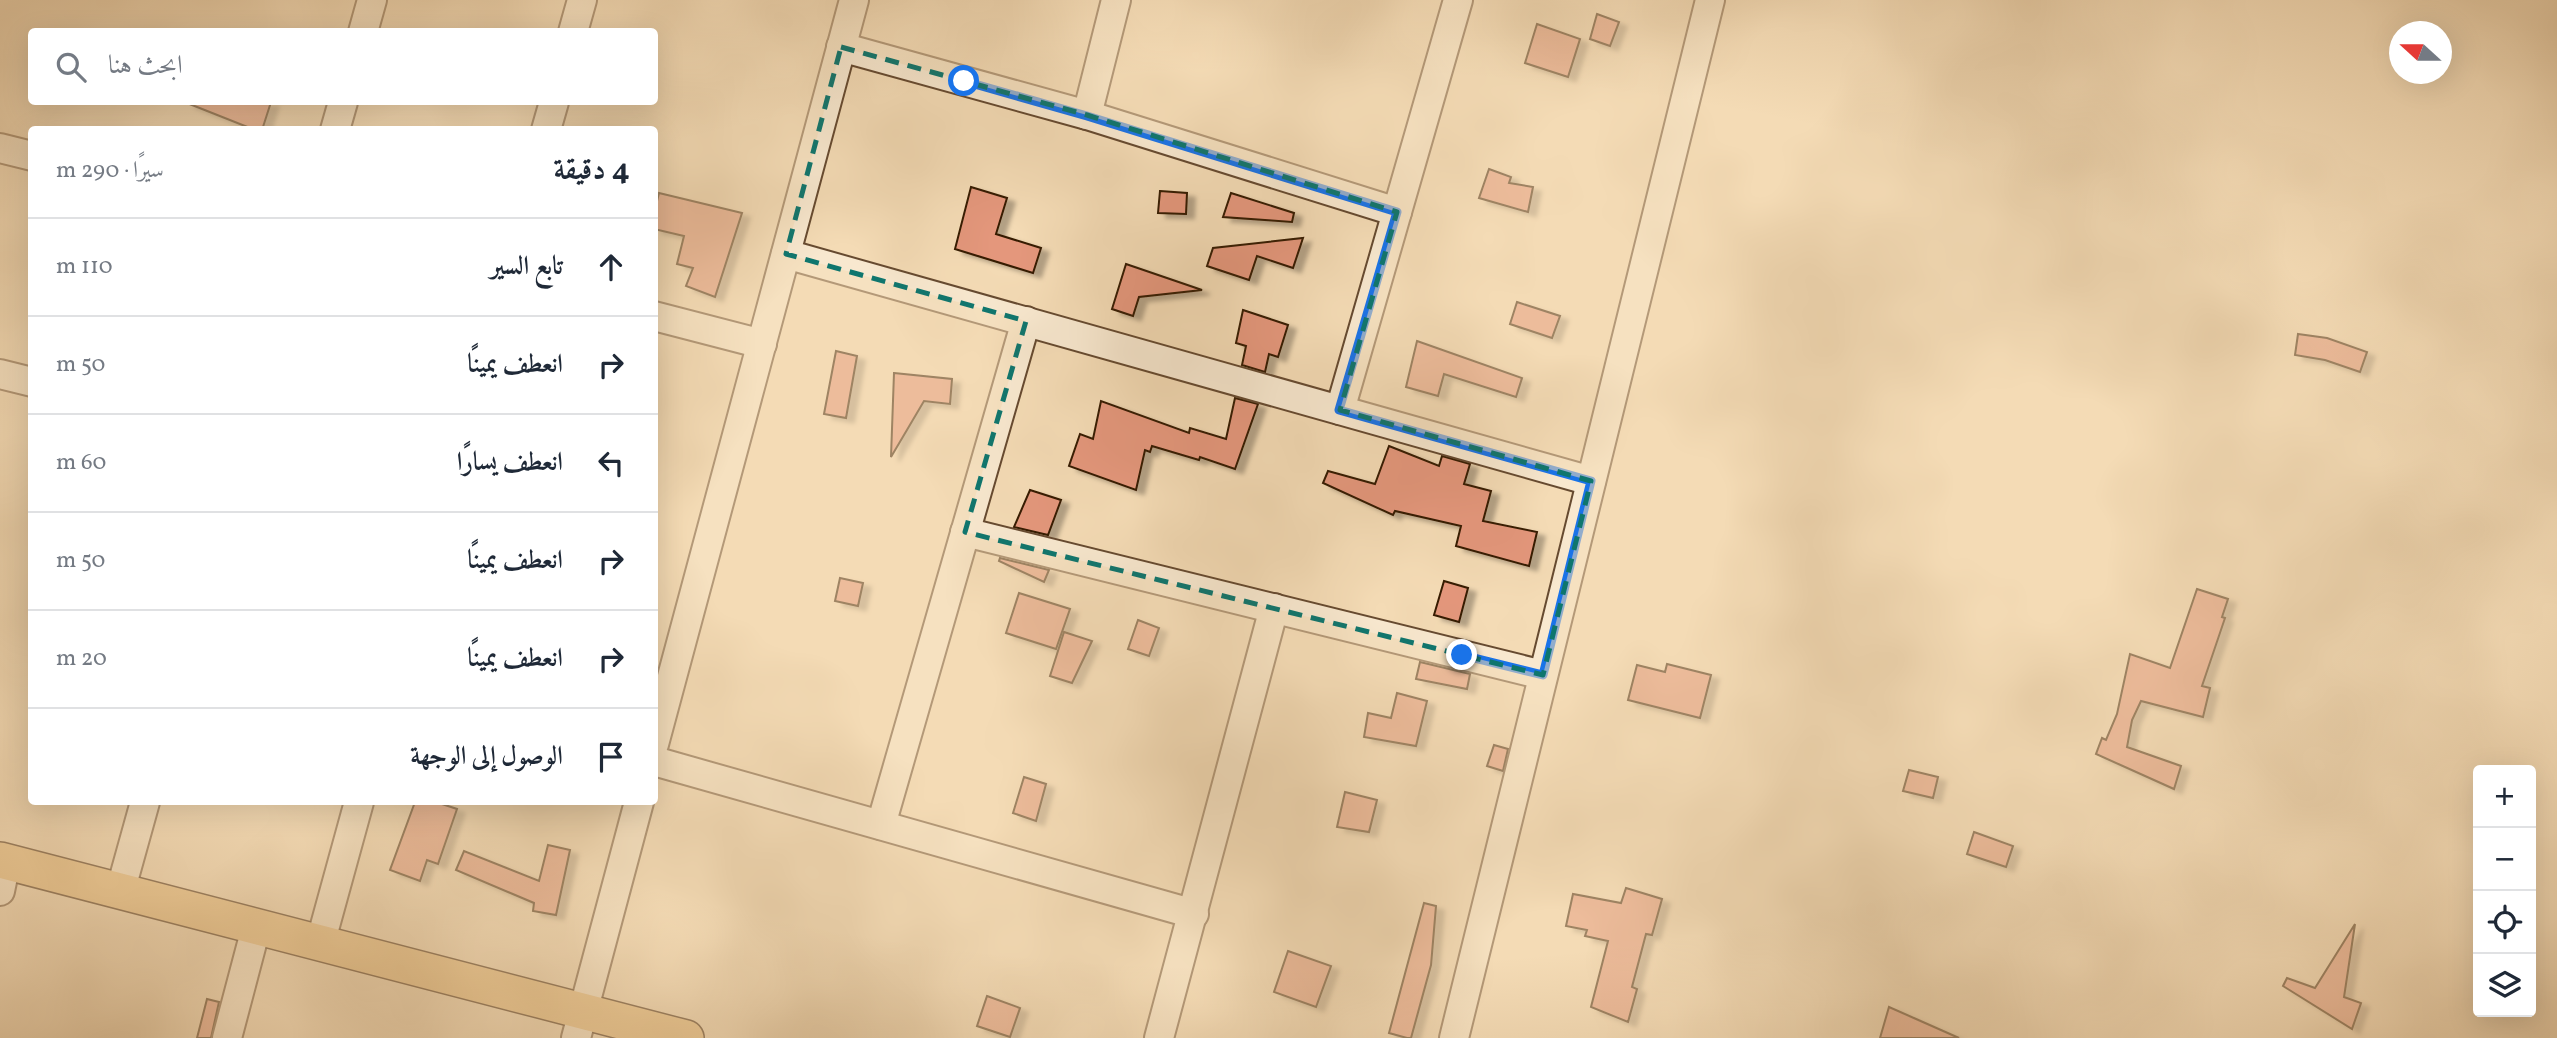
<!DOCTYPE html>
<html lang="ar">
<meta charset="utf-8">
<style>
body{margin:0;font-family:Vollkorn,Amiri,serif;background:#f2f2f3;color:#1f2937;direction:rtl}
.controls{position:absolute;right:21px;bottom:21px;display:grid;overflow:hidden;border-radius:7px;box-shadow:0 7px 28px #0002}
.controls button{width:63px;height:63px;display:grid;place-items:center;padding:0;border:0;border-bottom:2px solid #e0e1e3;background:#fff;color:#1f2937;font:35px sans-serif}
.compass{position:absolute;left:2389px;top:21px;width:63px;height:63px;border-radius:50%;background:#fff;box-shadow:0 7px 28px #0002;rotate:291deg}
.stop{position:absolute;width:21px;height:21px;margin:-16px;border:5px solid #1a73e8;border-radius:50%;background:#fff}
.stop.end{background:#1a73e8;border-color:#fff;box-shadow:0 2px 7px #0008}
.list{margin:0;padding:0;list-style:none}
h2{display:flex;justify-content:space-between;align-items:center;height:91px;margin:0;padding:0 28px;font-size:30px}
h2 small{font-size:23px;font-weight:400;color:#747a83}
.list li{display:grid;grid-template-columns:46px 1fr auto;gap:21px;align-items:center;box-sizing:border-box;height:98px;padding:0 28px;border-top:2px solid #e0e1e3}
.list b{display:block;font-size:26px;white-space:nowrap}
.list em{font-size:23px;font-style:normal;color:#747a83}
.icon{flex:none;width:38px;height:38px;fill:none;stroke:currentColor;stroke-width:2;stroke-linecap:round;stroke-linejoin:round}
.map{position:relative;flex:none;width:2557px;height:1038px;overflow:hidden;direction:ltr}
.search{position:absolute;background:#fff;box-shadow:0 7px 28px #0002;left:28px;top:28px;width:630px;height:77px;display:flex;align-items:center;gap:18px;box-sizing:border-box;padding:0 24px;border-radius:7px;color:#747a83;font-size:26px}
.panel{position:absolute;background:#fff;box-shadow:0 7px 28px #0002;left:28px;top:126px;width:630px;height:679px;border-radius:7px;direction:rtl}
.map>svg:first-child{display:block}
</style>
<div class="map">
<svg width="2557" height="1038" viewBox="0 0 2557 1038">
<defs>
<filter id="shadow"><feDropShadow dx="8" dy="4.5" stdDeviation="2" flood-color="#0004"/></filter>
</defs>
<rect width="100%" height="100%" fill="#f4dbb5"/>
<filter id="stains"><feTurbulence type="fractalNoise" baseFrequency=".00286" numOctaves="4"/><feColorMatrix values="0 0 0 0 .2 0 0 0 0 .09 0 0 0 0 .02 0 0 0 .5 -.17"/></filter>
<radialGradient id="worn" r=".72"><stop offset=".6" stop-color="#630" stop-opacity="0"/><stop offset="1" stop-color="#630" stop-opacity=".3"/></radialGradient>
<!-- building -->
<g fill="#e4977c" stroke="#361a03" stroke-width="2" filter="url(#shadow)">
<polygon points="1597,14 1619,22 1610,46 1590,39"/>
<polygon points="1537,24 1580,39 1568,77 1525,63"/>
<polygon points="187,102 271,102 262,130 255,130 187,103"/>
<polygon points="1489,169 1511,177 1509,183 1533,187 1528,212 1479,198"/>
<polygon points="971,187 1007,198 996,234 1041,248 1033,273 955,249"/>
<polygon points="1160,191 1187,193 1186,214 1158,213"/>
<polygon points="659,193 742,213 715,297 686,286 693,268 677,264 684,236 654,229 654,213"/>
<polygon points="1231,193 1294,213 1292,222 1223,217"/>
<polygon points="1303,238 1293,268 1257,256 1249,280 1207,266 1213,248"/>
<polygon points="1126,264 1202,290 1139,297 1133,316 1112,309"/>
<polygon points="1517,302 1560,316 1552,338 1510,324"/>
<polygon points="1243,310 1288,325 1278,357 1269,354 1265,372 1242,365 1246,346 1236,343"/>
<polygon points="2298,334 2327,338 2367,352 2360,372 2325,360 2295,355"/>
<polygon points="1417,341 1522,378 1516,397 1444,374 1438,396 1406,387"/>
<polygon points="836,351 857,356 846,418 824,414"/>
<polygon points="894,373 952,379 950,404 924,401 891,457"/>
<polygon points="1235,398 1258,404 1235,469 1200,457 1199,460 1152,446 1150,452 1145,450 1136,490 1069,466 1080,434 1093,439 1101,401 1189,433 1190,428 1226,439"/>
<polygon points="1389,446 1439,466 1442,456 1470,464 1464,484 1491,491 1483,521 1537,532 1529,566 1456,546 1461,526 1395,511 1393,515 1323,483 1328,471 1375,484"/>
<polygon points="1030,490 1061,500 1048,535 1014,527"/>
<polygon points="1000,558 1049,570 1044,582 999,561"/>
<polygon points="840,578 863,583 858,606 835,601"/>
<polygon points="1444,581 1468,588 1459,622 1434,615"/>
<polygon points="2197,589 2228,599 2222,617 2225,618 2202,686 2210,688 2203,717 2141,701 2132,720 2127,747 2181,766 2174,789 2096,754 2102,738 2106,740 2117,714 2130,654 2170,668"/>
<polygon points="1019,593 1070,609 1056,649 1006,633"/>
<polygon points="1138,620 1159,628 1149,656 1128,649"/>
<polygon points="1064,632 1092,641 1072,683 1050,676"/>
<polygon points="1420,662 1470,674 1467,689 1416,679"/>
<polygon points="1667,664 1711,675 1700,718 1628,700 1637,665 1665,672"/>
<polygon points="1397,693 1427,701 1416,746 1364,737 1368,713 1391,718"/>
<polygon points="1494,745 1508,749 1503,771 1487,766"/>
<polygon points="1909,770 1938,777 1933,798 1903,791"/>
<polygon points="1024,777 1046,784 1036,821 1013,813"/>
<polygon points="1345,792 1377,800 1369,832 1337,827"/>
<polygon points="415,802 436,802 457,809 438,864 427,860 420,881 390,870"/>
<polygon points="1974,832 2013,846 2006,867 1967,854"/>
<polygon points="548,845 570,850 556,915 533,911 534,903 456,870 464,851 539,881"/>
<polygon points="1626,888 1662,899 1652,935 1646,934 1632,987 1637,989 1628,1022 1591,1007 1608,941 1585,936 1587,930 1566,926 1573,894 1621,903"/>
<polygon points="1424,903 1436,906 1431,965 1411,1038 1407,1038 1389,1033"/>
<polygon points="2355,924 2344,997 2361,1003 2352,1029 2283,986 2287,978 2315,988"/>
<polygon points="1288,951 1331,966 1316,1007 1274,992"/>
<polygon points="987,996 1020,1008 1010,1037 977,1026"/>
<polygon points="207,999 219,1002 211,1038 197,1038"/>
<polygon points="1889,1007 1959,1038 1880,1038"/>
</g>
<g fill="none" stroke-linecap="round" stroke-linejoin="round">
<defs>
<g id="minor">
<polyline points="363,32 372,0"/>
<polyline points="573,32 582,0"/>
<polyline points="841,47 1087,115 1397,212"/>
<polyline points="1087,115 1116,0"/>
<polyline points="335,130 343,102"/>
<polyline points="546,130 554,102"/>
<polyline points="0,148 32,156"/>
<polyline points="786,254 1591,481"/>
<polyline points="654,316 762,344"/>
<polyline points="0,374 32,382"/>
<polyline points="1340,410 1458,0"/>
<polyline points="965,532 1543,675"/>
<polyline points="654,744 854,0"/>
<polyline points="654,761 1194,914"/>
<polyline points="881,825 1026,321"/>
<polyline points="0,891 6,862"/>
<polyline points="120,892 145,802"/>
<polyline points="320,944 359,802"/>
<polyline points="227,1038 256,928"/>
<polyline points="576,1038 639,802"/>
<polyline points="1159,1038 1274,608"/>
<polyline points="1454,1038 1710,0"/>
</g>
<polyline id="major" points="0,860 686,1038"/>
</defs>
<!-- minor casing -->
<use href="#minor" stroke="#664a30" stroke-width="32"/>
<!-- major casing -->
<use href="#major" stroke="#361a03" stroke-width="38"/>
<!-- minor -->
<use href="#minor" stroke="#f8e8cf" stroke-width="28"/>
<!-- major -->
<use href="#major" stroke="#eabe7a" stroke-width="35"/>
</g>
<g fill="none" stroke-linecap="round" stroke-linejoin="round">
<!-- route -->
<polyline stroke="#1a73e8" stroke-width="9" points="964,81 1087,116 1397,212 1339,410 1591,481 1543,675 1462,655"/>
</g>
<!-- marked area -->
<path d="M0 0H2557V1038H0ZM841 47 1087 115 1397 212 1340 410 1591 481 1543 675 965 532 1026 321 786 254Z" fill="#f4dbb5" fill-opacity=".55" fill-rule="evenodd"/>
<path fill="none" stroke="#0f766e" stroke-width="5" stroke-dasharray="14 9" stroke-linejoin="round" d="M841 47 1087 115 1397 212 1340 410 1591 481 1543 675 965 532 1026 321 786 254Z"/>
<rect width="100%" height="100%" filter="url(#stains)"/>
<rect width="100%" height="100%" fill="url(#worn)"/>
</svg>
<div class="controls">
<button>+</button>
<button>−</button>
<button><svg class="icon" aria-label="locate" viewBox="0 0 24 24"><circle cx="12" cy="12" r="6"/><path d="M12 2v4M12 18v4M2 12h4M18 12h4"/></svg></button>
<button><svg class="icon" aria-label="layers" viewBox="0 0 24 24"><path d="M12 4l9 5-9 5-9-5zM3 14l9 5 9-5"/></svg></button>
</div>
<svg class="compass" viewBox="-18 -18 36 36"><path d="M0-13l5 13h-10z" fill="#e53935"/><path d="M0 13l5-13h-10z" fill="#747a83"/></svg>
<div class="stop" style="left:964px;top:81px"></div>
<div class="stop end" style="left:1462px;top:655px"></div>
<div class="search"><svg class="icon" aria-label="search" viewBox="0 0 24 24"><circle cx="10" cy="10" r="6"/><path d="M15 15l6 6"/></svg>ابحث هنا</div>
<section class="panel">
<h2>4 دقيقة<small>سيرًا · 290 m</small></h2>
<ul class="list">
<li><svg class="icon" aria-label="ahead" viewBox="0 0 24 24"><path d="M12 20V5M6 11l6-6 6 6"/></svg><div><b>تابع السير</b></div><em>110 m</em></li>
<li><svg class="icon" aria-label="right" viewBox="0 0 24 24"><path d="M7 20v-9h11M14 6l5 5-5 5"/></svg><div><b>انعطف يمينًا</b></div><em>50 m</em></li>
<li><svg class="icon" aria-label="left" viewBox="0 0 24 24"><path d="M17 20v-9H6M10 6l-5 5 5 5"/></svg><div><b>انعطف يسارًا</b></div><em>60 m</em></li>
<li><svg class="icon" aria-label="right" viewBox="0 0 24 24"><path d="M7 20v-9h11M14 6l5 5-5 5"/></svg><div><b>انعطف يمينًا</b></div><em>50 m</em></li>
<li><svg class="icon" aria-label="right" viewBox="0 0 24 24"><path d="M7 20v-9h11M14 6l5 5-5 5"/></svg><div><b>انعطف يمينًا</b></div><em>20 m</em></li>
<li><svg class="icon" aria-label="arrive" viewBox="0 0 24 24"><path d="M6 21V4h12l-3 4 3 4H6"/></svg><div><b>الوصول إلى الوجهة</b></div></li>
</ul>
</section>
</div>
